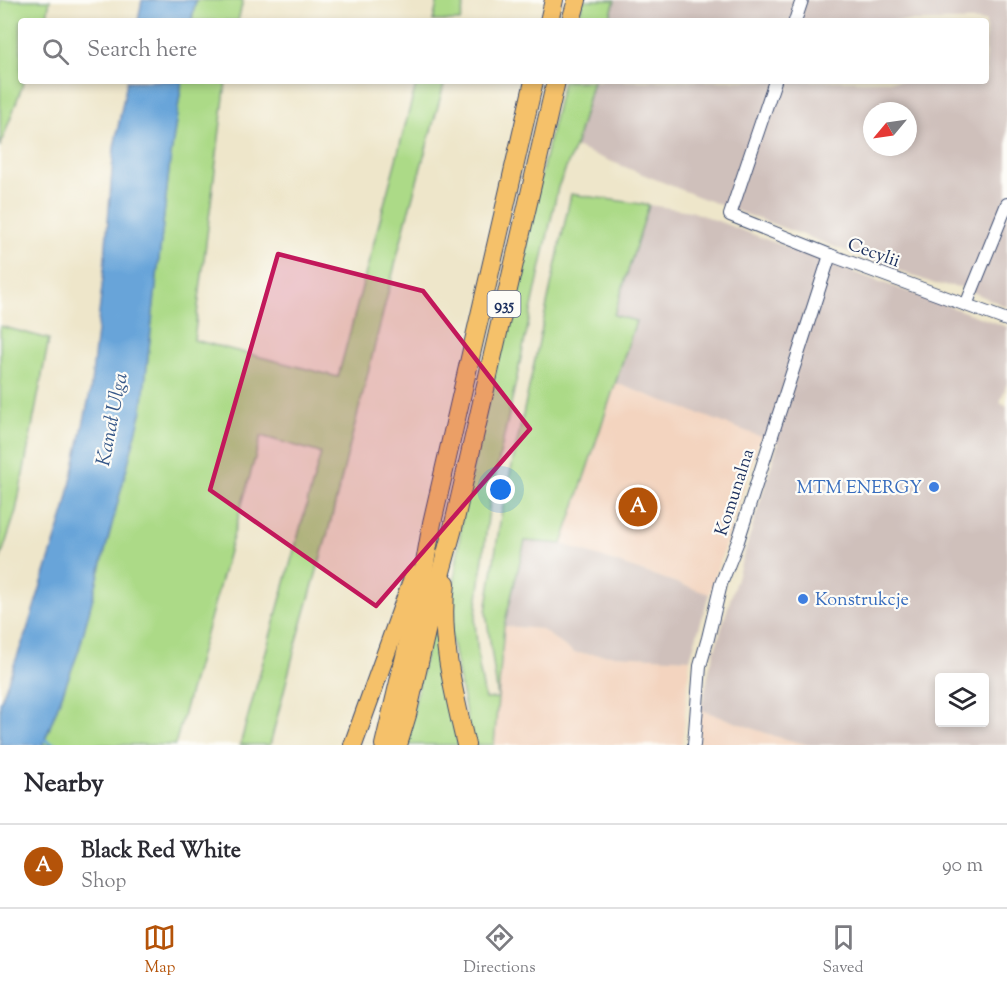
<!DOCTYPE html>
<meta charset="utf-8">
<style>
body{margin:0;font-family:"Sorts Mill Goudy",serif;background:#f7f7f7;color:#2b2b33}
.controls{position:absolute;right:18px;bottom:18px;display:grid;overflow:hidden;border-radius:6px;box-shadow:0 3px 9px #0003}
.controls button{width:54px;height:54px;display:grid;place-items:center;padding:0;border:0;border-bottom:2px solid #e1e1e2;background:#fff;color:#2b2b33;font:30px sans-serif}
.compass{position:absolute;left:863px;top:102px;width:54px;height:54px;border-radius:50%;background:#fff;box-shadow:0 3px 9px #0003;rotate:241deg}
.you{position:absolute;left:501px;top:490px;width:21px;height:21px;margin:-15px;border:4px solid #fff;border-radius:50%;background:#1a73e8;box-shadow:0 0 0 9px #1a73e833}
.badge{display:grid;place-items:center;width:39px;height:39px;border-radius:50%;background:#b45309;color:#fff;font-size:20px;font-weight:700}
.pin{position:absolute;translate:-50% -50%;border:3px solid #fff;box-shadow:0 2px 6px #0006}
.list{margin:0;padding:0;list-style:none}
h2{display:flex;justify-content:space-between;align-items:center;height:78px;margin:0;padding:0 24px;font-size:26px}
h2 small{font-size:20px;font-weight:400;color:#7c7c81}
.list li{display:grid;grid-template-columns:39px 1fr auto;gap:18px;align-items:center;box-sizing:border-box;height:84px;padding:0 24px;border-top:2px solid #e1e1e2}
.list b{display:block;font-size:22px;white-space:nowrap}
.list p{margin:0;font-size:20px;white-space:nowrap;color:#7c7c81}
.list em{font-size:20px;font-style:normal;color:#7c7c81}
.icon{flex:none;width:33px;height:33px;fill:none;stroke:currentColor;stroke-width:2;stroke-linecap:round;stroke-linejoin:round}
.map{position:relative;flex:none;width:1007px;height:745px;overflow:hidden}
.search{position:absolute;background:#fff;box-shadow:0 3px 9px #0003;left:18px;right:18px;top:18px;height:66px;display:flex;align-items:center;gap:15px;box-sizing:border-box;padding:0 21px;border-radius:6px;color:#7c7c81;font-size:22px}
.sheet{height:162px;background:#fff}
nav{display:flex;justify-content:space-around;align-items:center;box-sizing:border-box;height:84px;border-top:2px solid #e1e1e2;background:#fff;font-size:16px;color:#7c7c81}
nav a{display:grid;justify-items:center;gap:3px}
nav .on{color:#b45309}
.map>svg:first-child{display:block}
</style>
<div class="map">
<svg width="1007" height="745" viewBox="0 0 1007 745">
<rect width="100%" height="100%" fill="#fdfcf7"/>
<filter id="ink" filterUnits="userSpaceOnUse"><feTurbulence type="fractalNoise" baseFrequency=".0167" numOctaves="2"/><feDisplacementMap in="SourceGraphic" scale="12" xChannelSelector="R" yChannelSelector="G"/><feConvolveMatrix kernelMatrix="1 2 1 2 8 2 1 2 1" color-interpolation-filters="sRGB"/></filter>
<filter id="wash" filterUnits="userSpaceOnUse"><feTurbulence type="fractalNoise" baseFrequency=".008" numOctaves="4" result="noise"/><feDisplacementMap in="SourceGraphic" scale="24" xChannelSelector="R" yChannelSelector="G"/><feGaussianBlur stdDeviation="1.35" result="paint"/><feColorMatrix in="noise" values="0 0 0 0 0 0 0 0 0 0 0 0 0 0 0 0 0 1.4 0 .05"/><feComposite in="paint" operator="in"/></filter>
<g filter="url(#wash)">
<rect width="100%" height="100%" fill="#eee6ca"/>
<!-- built -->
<g fill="#f3d4bf">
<polygon points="615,383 761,436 709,594 562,544 580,493"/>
<polygon points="504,626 541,629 574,653 690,659 682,745 494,745"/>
<polygon points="701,710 774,736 809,745 699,745"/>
</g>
<!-- industrial -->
<g fill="#cfc0bb" fill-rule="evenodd">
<path d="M614 0H1007V307L961 287 935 284 702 198 575 147 590 81H986V21H608ZM872 111H908V147H872Z"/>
<path d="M649 205 691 211 839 267 1007 327V383L1000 403 1007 406V745H809L774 736 701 710 710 666 778 443 615 383 636 321 614 315ZM940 678H984V722H940Z"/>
<polygon points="525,541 562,544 709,594 690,659 574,653 541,629 504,626"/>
</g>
<!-- green -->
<g fill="#acda87" stroke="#648472" stroke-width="1.5">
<polygon points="0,0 50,0 46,21 21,21 21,81 24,81 0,147"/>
<polygon points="196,0 243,0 238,21 192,21"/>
<polygon points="438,0 465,0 460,21 433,21"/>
<polygon points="583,0 615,0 609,21 578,21"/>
<polygon points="182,81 226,81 194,340 338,377 417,81 445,81 407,217 328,532 296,644 270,745 240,745 321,453 261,436 175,745 43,745 79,650 142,410 170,162"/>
<polygon points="563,81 593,81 575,147 558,187 490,501 475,622 479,666 485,699 498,698 486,612 501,516 571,194 649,205 614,315 636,321 562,544 525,541 504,626 494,745 472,745 449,626 463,508"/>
<polygon points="0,326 49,339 16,511 0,560"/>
<polygon points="438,600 459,745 405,745"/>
</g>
<!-- water -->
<g fill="#68a4d9" stroke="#426a9c" stroke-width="1.5">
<polygon points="142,0 196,0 191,21 138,21"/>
<polygon points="127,81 182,81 170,162 142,410 79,650 43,745 0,745 0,703 27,630 65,509 90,393 104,269 114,148"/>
</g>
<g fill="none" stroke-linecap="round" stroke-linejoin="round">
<!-- stream -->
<polyline stroke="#68a4d9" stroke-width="3" points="45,740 56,745"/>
</g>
</g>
<g filter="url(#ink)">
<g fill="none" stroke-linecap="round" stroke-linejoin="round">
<defs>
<g id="minor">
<polyline points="795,21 802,0"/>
<polyline points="775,81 730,215 830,255 1007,320"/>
<polyline points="966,305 1007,204"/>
<polyline points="694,745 700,666 708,638 721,584 738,541 830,255"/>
</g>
<g id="primary">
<polyline points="549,21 554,0"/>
<polyline points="571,21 577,0"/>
<path d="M446 583C439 637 454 693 466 745"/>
<polyline points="353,745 414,575"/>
<polyline points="384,745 419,597 432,523 534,81"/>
<polyline points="398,745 407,715 433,601 453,528 556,81"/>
</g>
</defs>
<!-- minor casing -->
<use href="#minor" stroke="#3b4a6e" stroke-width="14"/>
<!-- primary casing -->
<use href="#primary" stroke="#3b4a6e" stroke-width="20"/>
<!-- minor -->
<use href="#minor" stroke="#fff" stroke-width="12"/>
<!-- primary -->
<use href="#primary" stroke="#f5c16b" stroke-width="18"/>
</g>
</g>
<!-- marked area -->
<path fill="#c2185b" fill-opacity="0.2" stroke="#c2185b" stroke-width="4.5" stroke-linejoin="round" d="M278 254 423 291 530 429 376 606 210 490Z"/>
<!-- markers -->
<g fill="#3f7fe0" stroke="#fdfcf7" stroke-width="2">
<circle cx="934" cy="487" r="6"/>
<circle cx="803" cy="599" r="6"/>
</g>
<g text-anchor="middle" stroke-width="4.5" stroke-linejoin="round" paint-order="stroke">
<!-- shield labels -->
<rect fill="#fdfcf7" stroke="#5f6c8c" stroke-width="1.5" x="487.5" y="291" width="33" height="26" rx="4.5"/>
<g font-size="16" font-weight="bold" fill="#1b2f5e">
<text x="504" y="310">935</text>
</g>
<!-- street labels -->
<g font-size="18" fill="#1b2f5e" stroke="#fdfcf7">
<text transform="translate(874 252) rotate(20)" y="6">Cecylii</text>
<text transform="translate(734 492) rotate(-72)" y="6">Komunalna</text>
</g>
<!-- shop labels -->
<g font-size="18" fill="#366cbe" stroke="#fdfcf7" text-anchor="end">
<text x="922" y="493">MTM ENERGY</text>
<text x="815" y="605" text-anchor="start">Konstrukcje</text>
</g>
<!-- water labels -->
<g font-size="20" font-style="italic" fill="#365889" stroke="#fdfcf7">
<text transform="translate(111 419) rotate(-79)" y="7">Kanał Ulga</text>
</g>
</g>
</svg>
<div class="controls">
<button><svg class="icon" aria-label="layers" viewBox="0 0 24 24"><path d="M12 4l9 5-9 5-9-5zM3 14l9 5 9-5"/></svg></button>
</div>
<svg class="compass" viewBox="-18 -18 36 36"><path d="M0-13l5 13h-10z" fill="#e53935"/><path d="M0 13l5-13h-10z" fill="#7c7c81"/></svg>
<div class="you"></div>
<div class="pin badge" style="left:638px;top:507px">A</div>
<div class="search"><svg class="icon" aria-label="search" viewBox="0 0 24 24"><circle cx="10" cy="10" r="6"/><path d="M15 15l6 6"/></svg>Search here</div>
</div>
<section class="sheet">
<h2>Nearby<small></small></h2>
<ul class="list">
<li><span class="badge">A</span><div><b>Black Red White</b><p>Shop</p></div><em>90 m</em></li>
</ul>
</section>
<nav>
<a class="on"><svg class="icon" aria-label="map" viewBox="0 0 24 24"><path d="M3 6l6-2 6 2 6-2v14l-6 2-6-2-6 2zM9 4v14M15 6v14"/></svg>Map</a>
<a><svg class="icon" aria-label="directions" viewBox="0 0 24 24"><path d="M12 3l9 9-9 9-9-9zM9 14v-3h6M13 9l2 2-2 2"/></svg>Directions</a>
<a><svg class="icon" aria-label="saved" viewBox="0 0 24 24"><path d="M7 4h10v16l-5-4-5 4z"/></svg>Saved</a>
</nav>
